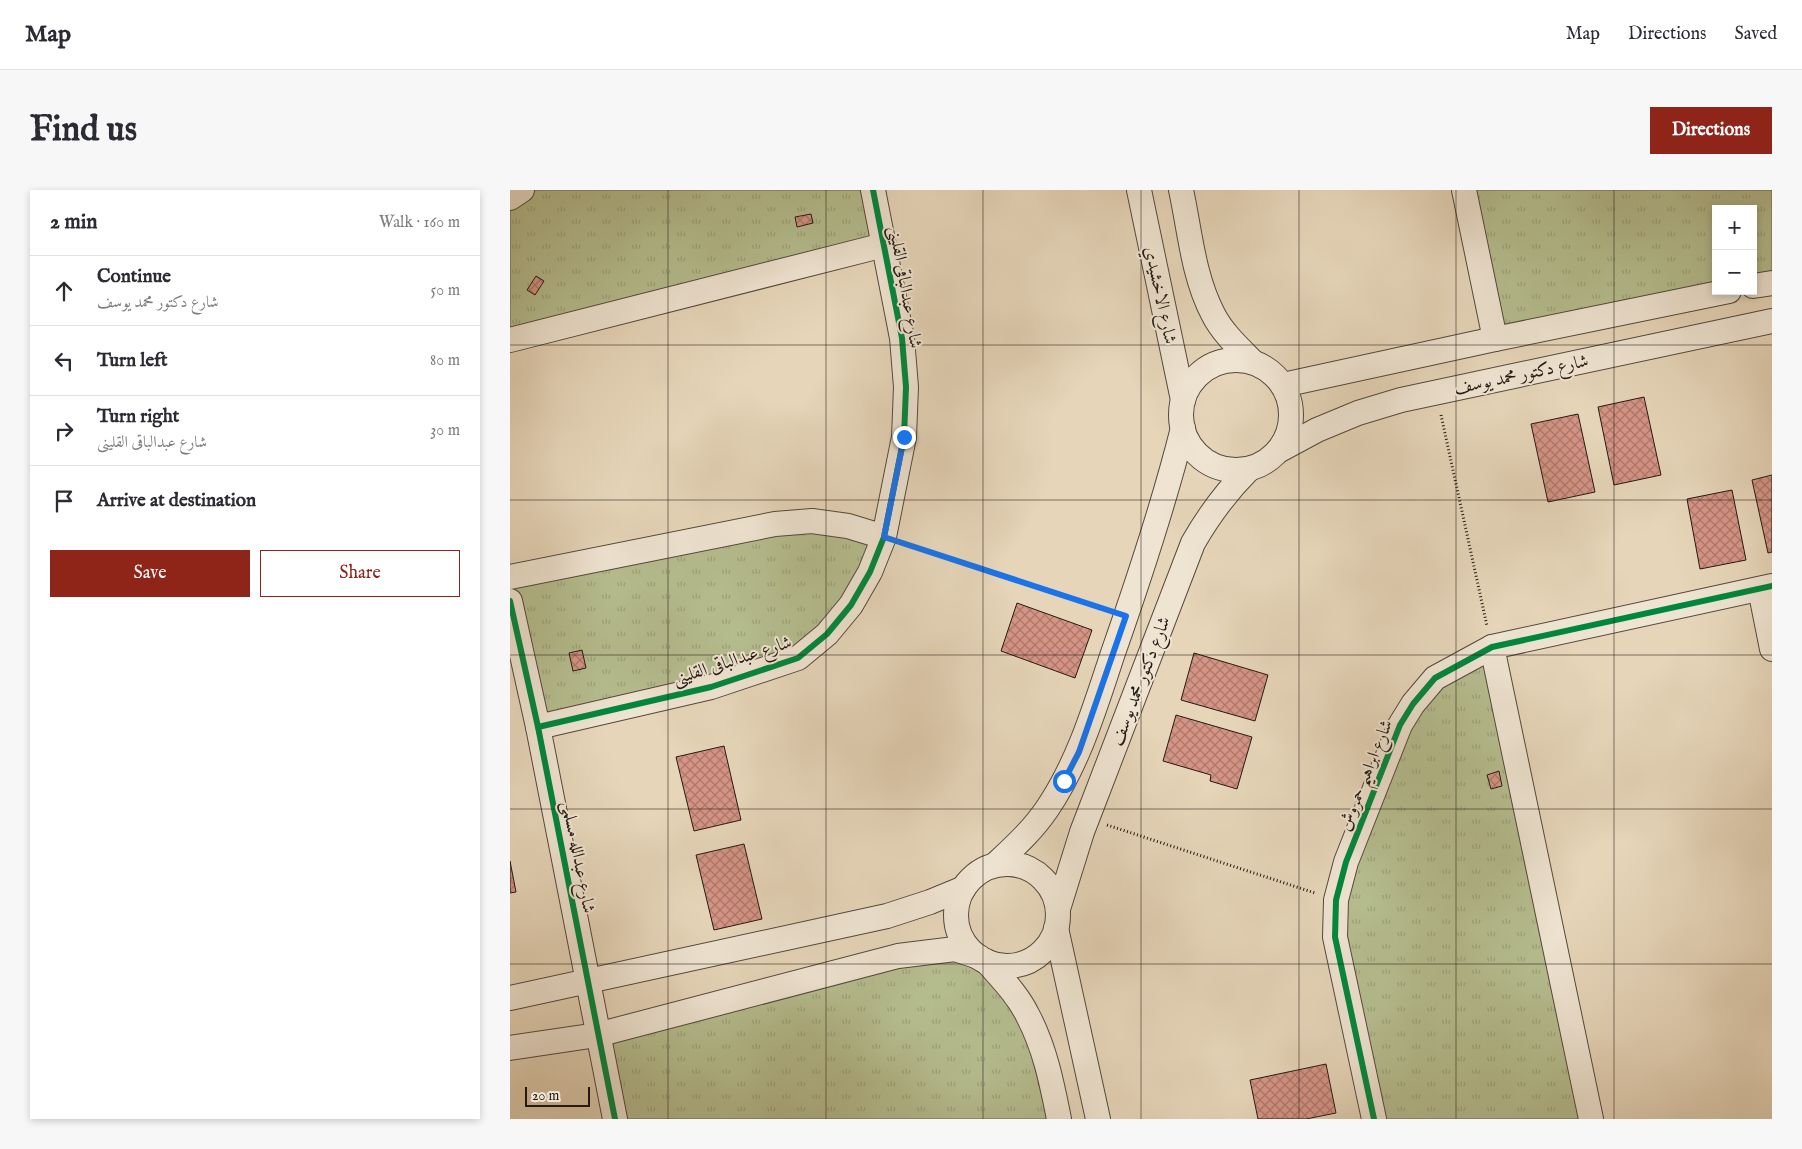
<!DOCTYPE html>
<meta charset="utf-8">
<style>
body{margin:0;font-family:"IM FELL English",Amiri,serif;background:#f7f7f7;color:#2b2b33}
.controls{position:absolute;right:15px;top:15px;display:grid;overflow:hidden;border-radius:0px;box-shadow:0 2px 8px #0003}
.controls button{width:45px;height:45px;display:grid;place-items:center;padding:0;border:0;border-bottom:1px solid #e1e1e2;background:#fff;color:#2b2b33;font:25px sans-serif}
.scale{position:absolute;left:15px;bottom:12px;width:65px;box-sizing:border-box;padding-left:5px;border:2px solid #241a14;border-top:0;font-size:14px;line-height:18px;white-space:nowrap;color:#241a14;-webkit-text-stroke:4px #efe4d2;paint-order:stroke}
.stop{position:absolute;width:15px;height:15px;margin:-11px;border:4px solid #1a73e8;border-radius:50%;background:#fff}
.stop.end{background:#1a73e8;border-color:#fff;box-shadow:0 1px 5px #0008}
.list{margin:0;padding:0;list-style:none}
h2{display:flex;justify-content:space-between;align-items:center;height:65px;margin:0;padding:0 20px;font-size:21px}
h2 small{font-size:16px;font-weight:400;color:#7c7c81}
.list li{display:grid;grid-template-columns:32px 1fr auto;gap:15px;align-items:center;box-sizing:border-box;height:70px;padding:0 20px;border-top:1px solid #e1e1e2}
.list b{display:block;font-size:19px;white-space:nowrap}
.list p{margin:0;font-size:16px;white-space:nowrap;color:#7c7c81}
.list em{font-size:16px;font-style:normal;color:#7c7c81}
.actions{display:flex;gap:10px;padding:15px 20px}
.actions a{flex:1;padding:11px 0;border:1px solid #8f2418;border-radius:0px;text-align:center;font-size:18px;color:#8f2418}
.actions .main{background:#8f2418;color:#fff}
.icon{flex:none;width:28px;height:28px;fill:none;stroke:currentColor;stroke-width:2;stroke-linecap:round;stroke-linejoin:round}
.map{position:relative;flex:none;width:1262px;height:929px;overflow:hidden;border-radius:0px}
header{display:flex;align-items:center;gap:30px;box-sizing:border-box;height:70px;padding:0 25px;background:#fff;border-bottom:1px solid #e1e1e2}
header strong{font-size:24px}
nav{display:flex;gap:28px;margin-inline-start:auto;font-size:18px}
.intro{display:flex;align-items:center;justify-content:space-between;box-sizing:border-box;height:120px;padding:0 30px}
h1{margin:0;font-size:35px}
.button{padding:12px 22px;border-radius:0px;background:#8f2418;color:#fff;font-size:18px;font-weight:700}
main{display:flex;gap:30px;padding:0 30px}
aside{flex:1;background:#fff;border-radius:0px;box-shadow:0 2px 8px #0003}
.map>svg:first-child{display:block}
</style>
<header>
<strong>Map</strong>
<nav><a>Map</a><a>Directions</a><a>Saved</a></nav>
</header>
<div class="intro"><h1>Find us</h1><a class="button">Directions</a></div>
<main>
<aside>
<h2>2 min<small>Walk · 160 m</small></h2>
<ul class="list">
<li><svg class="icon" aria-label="ahead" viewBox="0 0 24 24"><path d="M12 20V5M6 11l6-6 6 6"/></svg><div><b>Continue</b><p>شارع دكتور محمد يوسف</p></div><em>50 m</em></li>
<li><svg class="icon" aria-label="left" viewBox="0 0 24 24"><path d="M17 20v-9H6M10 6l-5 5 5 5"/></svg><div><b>Turn left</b></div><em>80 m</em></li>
<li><svg class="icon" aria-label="right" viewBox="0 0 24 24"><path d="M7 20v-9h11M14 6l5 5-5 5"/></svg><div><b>Turn right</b><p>شارع عبدالباقى القلينى</p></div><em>30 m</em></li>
<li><svg class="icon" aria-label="arrive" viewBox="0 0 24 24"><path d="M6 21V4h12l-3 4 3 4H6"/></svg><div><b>Arrive at destination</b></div></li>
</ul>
<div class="actions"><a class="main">Save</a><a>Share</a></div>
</aside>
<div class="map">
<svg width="1262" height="929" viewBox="0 0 1262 929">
<defs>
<pattern id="grass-tufts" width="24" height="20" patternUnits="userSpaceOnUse" patternTransform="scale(1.25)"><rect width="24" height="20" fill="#b5bd8f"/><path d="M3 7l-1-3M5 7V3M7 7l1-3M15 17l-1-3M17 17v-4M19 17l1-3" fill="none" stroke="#9ca27a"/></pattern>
<pattern id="building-cross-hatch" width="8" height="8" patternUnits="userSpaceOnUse" patternTransform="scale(1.25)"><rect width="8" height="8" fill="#d69486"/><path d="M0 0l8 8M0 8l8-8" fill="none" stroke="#ad786c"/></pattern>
</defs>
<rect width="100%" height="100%" fill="#e6d5b9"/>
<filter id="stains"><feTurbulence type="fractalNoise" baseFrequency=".004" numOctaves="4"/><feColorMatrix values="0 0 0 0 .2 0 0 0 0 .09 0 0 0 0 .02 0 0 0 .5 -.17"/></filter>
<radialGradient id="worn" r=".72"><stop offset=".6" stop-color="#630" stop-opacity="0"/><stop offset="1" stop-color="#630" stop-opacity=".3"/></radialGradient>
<!-- grass -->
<g fill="url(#grass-tufts)" stroke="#6c6c52">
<polygon points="14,0 363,0 374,55 0,150 0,12"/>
<polygon points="954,0 1262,0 1262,93 1243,96 1243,19 1206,19 1206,101 985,149"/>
<polygon points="265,334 374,347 317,444 288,468 28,537 0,411 0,387"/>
<polygon points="982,457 1081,929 864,929 828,700 846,645 925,488"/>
<polygon points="388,766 476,771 518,825 549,929 105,929 87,845"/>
</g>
<!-- building -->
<g fill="url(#building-cross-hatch)" stroke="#241a14">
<polygon points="301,24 303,33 287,37 285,27"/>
<polygon points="26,86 34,91 25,105 17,100"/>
<polygon points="1134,207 1151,285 1104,295 1088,217"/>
<polygon points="1068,224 1085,302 1038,312 1021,234"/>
<polygon points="1262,285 1262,362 1258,363 1242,290"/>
<polygon points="1222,300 1236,370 1190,379 1177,309"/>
<polygon points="507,413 582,440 565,488 491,461"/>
<polygon points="72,460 76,478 63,481 59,463"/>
<polygon points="684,463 758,485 745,531 671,510"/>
<polygon points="666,525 742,547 727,599 700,591 701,585 653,571"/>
<polygon points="214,556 231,630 184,641 166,567"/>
<polygon points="989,581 992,596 981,599 977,585"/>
<polygon points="234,654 252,729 204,740 186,665"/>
<polygon points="0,671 6,702 0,703"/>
<polygon points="816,874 826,923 796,929 748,929 740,890"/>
</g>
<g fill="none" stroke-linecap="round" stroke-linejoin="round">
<defs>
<g id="street">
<polyline points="629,0 673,210"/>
<path d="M671 0C680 41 683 86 703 124 712 142 728 157 742 171"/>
<polyline points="954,0 985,149"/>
<polyline points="0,8 12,0"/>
<polyline points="1243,96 1262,93"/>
<polyline points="0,150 374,55"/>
<circle cx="726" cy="225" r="55"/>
<polyline points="773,195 985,149 1219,101"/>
<polyline points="768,261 807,240 848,223 891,210 1262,131"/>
<polyline points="0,387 265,334 302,331 338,336 374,347"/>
<polyline points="1250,399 1262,459"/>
<polyline points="0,411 28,537 105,929"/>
<polyline points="982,457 1081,929"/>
<polyline points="28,537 201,497 288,468 317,444 341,415 360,382 374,347 394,247 396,197 392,148 363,0"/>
<circle cx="497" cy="725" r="51"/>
<path d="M485 675C504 657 522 641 537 619 569 572 585 517 603 463 629 389 654 314 673 238"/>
<path d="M548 719 572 642 683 353C699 325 716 302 739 279"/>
<polyline points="546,738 588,929"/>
<path d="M476 771C491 788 508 805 518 826 535 858 542 894 549 929"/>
<polyline points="0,808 377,726 420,712 454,698"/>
<polyline points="0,858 87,845 388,766 445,759 469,767"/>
<polyline points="864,929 825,747 826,710 836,672 890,535 903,514 925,488 982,457 1262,396"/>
</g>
</defs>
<!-- street casing -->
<use href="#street" stroke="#54493d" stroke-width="26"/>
<!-- path -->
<g stroke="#241a14" stroke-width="3" stroke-dasharray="1 2.5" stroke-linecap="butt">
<polyline points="931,225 977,436"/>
<polyline points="396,354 594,419"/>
<polyline points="597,635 805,703"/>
</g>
<!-- street -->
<use href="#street" stroke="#efe4d2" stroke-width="24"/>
<defs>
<g id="cycleway">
<polyline points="0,411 28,537 105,929"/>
<polyline points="28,537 201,497 288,468 317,444 341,415 360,382 374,347 394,247 396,197 392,148 363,0"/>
<polyline points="864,929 825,747 826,710 836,672 890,535 903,514 925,488 982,457 1262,396"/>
</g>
</defs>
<!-- cycleway casing -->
<use href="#cycleway" stroke="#efe4d2" stroke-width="9"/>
<!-- cycleway -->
<use href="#cycleway" stroke="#00873e" stroke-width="6"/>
</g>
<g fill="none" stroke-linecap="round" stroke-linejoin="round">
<!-- route -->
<polyline stroke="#1a73e8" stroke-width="6" points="394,247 374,347 616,426 569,562 554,591"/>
</g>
<!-- grid -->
<path fill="none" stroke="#241a14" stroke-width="1" stroke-opacity="0.55" d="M158 0V929M316 0V929M473 0V929M631 0V929M789 0V929M946 0V929M1104 0V929M0 155H1262M0 310H1262M0 465H1262M0 619H1262M0 774H1262"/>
<g text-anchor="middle" stroke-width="4" stroke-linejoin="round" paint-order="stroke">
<!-- street labels -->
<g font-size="18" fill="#241a14" stroke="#efe4d2">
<text transform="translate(396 97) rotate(80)" y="6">شارع عبدالباقى القلينى</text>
<text transform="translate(651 105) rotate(78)" y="6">شارع الاخشيدي</text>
<text transform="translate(1011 184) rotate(-12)" y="6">شارع دكتور محمد يوسف</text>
<text transform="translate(222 470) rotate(-18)" y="6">شارع عبدالباقى القلينى</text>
<text transform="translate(630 491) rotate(-69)" y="6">شارع دكتور محمد يوسف</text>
<text transform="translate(855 585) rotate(-68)" y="6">شارع ابراهيم حمروش</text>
<text transform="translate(69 667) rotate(79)" y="6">شارع عبدالله مسلمى</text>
</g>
</g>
<rect width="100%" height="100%" filter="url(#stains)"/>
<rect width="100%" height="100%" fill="url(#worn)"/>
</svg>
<div class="controls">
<button>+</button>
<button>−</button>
</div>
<div class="scale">20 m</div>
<div class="stop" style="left:554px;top:591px"></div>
<div class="stop end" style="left:394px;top:247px"></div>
</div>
</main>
